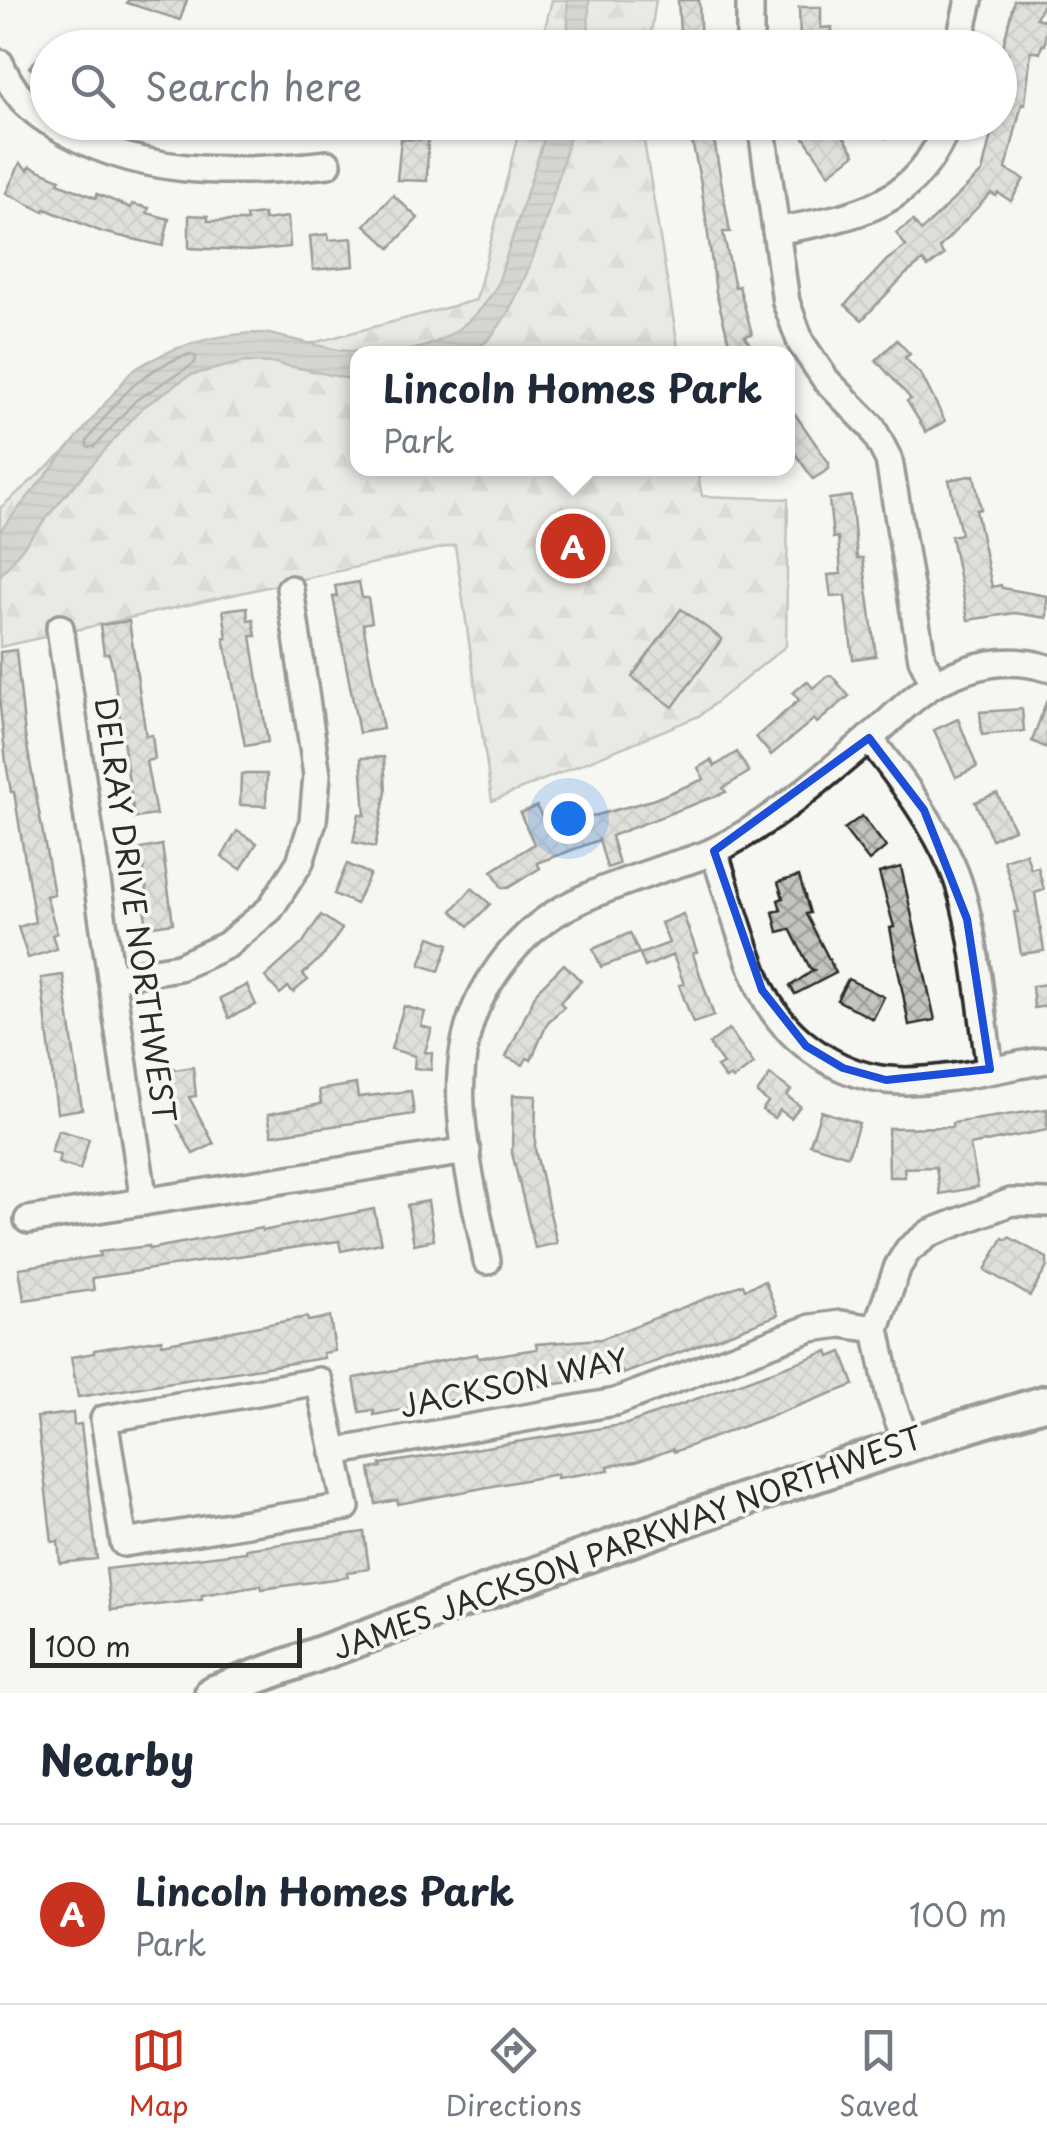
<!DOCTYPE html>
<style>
body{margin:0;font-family:"Playpen Sans",sans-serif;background:#f6f6f7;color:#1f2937}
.scale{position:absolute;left:30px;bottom:25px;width:272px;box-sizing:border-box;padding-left:10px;border:5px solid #2b2b2b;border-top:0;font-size:28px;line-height:35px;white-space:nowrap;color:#2b2b2b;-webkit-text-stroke:8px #f6f6f2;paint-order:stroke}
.you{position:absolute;left:568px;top:818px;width:35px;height:35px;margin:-25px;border:8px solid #fff;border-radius:50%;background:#1a73e8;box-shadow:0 0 0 15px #1a73e833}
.badge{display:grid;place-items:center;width:65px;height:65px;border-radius:50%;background:#c8321e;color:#fff;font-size:32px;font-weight:700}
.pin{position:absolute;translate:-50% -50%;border:5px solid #fff;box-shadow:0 2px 10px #0006}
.popup{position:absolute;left:350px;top:346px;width:445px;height:130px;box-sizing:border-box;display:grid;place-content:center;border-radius:20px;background:#fff;filter:drop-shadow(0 2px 8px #0005);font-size:32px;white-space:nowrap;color:#747a83}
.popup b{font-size:38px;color:#1f2937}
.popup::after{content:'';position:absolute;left:50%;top:100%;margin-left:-20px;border:20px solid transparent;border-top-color:#fff}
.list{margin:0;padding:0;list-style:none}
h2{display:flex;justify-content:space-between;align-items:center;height:130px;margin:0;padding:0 40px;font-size:42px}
h2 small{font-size:32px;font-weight:400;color:#747a83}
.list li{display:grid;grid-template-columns:65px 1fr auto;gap:30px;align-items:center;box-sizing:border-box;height:180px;padding:0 40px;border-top:2px solid #e0e1e3}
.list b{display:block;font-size:38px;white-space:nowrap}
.list p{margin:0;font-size:32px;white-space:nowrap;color:#747a83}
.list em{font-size:32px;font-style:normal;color:#747a83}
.icon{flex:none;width:55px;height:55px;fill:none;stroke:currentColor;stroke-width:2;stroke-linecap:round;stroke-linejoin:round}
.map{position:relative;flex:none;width:1047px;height:1693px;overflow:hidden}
.search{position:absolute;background:#fff;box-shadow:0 2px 8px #0004;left:30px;right:30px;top:30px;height:110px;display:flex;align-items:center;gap:25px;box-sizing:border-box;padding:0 35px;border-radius:55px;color:#747a83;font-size:38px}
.sheet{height:310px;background:#fff}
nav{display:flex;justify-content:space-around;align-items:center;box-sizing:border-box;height:140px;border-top:2px solid #e0e1e3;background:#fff;font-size:28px;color:#747a83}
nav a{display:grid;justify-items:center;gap:5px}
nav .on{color:#c8321e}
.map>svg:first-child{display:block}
</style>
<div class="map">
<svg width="1047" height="1693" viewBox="0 0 1047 1693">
<defs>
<pattern id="forest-firs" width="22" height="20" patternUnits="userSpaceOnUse" patternTransform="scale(2.5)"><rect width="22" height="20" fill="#d9d9d5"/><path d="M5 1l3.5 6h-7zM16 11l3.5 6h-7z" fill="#babab7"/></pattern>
<pattern id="water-rules" width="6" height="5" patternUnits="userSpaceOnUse" patternTransform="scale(2.5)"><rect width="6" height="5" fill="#aeaeab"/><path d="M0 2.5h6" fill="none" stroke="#8e8e8b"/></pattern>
<pattern id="building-cross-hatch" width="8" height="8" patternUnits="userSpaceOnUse" patternTransform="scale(2.5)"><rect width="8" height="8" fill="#c3c3c0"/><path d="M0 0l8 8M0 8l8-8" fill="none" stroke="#9f9f9c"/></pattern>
</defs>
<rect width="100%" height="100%" fill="#f6f6f2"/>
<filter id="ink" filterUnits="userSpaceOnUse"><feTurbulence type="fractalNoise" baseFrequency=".01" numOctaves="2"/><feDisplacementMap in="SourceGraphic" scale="20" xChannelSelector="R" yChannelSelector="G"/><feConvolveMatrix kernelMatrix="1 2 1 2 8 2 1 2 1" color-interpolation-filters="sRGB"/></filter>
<g filter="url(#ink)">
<!-- forest -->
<g fill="url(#forest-firs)" stroke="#828280" stroke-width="2.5">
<polygon points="552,0 656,0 649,47 540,48"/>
<polygon points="521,123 641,123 679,353 358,354 358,468 697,469 702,496 788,499 786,646 699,716 492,801 455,545 0,647 0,508 137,389 476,300"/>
</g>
<!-- water -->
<g fill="url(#water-rules)" stroke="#7a7a78" stroke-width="2.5">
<polygon points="567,0 589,0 588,47 569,47"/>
<path d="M549 123H573C560 172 520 342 465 354 442 359 412 354 388 353 436 351 473 326 497 286Z"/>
<path d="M265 333 338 350 370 353 358 354V381L276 363 244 362 190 375 142 408 63 498 0 576V531L132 371C173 345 216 333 265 333Z"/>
</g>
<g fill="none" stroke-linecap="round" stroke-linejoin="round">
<!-- shore -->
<path stroke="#5f5f5e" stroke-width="2.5" d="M190 354 196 357 195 363 136 400 94 447H87V441C118 399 139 370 190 354Z"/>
</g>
<!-- building -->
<g fill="url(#building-cross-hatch)" stroke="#2b2b2b" stroke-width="2.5">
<polygon points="128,0 187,0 180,20 127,3"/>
<polygon points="678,0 699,0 701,48 681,48"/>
<polygon points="1014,0 1045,0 1036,18 1047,21 1045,45 1042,45 1040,53 1031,51 1025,104 1022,103 1006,169 1024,179 1011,201 998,193 996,196 991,193 939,248 944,255 928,267 923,261 905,275 862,320 845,305 887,260 906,246 896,233 913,221 921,231 982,172 994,122 1000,122 1008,53 1002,51"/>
<polygon points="799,7 821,7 821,28 832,27 832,42 800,46"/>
<polygon points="48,49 48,85 29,67"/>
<polygon points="688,122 711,122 730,232 723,232 735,287 739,286 752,334 745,336 756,354 732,354 716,292 701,184"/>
<polygon points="823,122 834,122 855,154 829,174 803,136"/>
<polygon points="849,122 892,122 886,138"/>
<polygon points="401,139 428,140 427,181 397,180"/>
<polygon points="20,163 28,170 30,166 60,179 58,183 96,198 97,194 131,208 132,204 149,208 147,213 169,219 163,246 102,232 45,209 44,212 6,193"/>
<polygon points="393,195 418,218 390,248 365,225"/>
<polygon points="264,214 264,220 288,217 290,247 250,251 189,248 189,215 208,216 208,221 247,221 246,216"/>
<polygon points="328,234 329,240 352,238 354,266 313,270 310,236"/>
<polygon points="897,340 910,354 905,358 922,376 945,421 926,432 907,401 911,399 876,360"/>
<polygon points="788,404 829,463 829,469 813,479 788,443"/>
<polygon points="974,475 981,509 976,510 992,587 1001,585 1002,588 1047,596 1047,618 1015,613 968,620 951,536 961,534 949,480"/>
<polygon points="851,496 857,558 863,558 876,656 853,659 845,596 831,597 828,575 841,574 838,537 833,538 829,499"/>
<polygon points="359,582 362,598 368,598 372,622 363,624 383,729 359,733 333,597 337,596 335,586"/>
<polygon points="247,607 248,620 253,619 256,636 251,636 268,742 245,746 224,638 227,638 223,610"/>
<polygon points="681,609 722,639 673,707 632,677"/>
<polygon points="129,621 146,736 152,735 155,759 146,761 156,815 134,818 113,669 109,654 104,654 100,625"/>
<polygon points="16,650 25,735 54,894 46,896 57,933 52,935 57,949 28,958 18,927 35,922 14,792 11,792 6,763 0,707 0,652"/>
<polygon points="827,676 832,676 849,696 817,723 814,719 771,755 756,737 799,700 793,693 807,681 813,688"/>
<polygon points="1047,700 1047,748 1032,741"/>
<polygon points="1022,709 1024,731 982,735 980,712"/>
<polygon points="958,719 977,767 956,777 934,730"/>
<polygon points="737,752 749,772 723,788 726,792 611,836 619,864 607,868 599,840 537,863 540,868 508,888 502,888 492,871 534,844 520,813 537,806 549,833 582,819 652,800 704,779 698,768 711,760 715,766"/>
<polygon points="384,757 386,792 375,847 353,842 359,814 365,815 361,758"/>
<polygon points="241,774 267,774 266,806 240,805"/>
<polygon points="997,793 1014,829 992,839 975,802"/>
<polygon points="862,816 886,847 869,861 844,829"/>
<polygon points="237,831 257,843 241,869 222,857"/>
<polygon points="162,845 173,923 147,927 142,894 147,894 141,849"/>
<polygon points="1026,853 1031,869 1038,867 1044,890 1035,893 1044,951 1021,954 1014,912 1019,912 1004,860"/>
<polygon points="347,864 370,874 356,904 334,894"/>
<polygon points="901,867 935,1020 909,1025 890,928 894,927 879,873"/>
<polygon points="799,876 810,913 806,914 836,973 795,994 790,986 814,970 810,968 790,929 778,932 773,912 781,910 778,900 783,898 778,882"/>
<polygon points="472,888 490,904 469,926 452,911"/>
<polygon points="683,914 697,952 693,954 714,1016 693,1023 679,985 684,984 673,955 645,967 640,954 669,943 661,923"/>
<polygon points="321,915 342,929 324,955 303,974 308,980 293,992 288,987 280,994 265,977 302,944"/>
<polygon points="630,933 639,953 601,967 593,949"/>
<polygon points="430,937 449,944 439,971 420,965"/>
<polygon points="564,964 581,981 560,1002 564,1007 548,1022 531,1060 527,1058 523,1065 506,1057 537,991"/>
<polygon points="63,975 82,1109 57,1113 41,978"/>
<polygon points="848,979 884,997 873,1019 837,1000"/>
<polygon points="1047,984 1047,1006 1034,1008 1032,986"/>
<polygon points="247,985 256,1005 229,1018 220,998"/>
<polygon points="404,1006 425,1012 421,1026 432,1029 425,1052 432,1053 431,1070 414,1068 415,1056 391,1049"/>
<polygon points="729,1029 754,1064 733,1079 731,1076 726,1079 717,1067 723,1064 709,1044"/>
<polygon points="169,1061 175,1070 193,1067 196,1096 189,1097 214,1144 193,1154 176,1122"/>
<polygon points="770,1075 791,1090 787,1096 800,1106 791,1118 780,1110 774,1118 762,1110 768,1102 757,1093"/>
<polygon points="356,1084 358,1097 411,1091 414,1114 272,1135 268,1114 321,1104 319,1090"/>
<polygon points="513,1095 536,1096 535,1149 557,1243 535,1248 512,1153"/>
<polygon points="1047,1109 1047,1130 970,1145 978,1187 940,1194 936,1167 904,1168 905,1177 889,1177 888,1128 952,1127 952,1123"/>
<polygon points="821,1111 859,1123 848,1156 810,1144"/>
<polygon points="58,1130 89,1139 80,1170 58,1163 60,1155 51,1152"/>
<polygon points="428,1201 434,1240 414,1244 407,1205"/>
<polygon points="374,1209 381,1243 341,1251 339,1241 92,1278 94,1290 24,1300 19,1268 100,1256 99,1252 149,1246 149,1249 262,1228 262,1231"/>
<polygon points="1009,1237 1047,1258 1047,1267 1030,1296 985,1270 1003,1238 1007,1240"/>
<polygon points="765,1281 778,1315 623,1374 622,1371 589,1375 589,1380 508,1390 374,1415 374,1410 360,1412 354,1378 477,1354 478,1358 537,1349 536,1344 601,1339 743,1284 745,1289"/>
<polygon points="307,1317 308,1321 330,1317 335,1351 323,1353 324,1358 78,1397 71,1357 94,1353 94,1350 162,1339 162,1344"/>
<polygon points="828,1351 830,1357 842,1352 854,1385 674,1452 673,1449 636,1462 608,1466 609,1470 557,1478 557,1474 398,1504 397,1500 376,1504 370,1469 382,1467 381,1464 627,1424"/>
<polygon points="73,1413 74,1425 81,1424 97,1559 60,1563 58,1541 52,1542 37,1417"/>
<polygon points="364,1532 369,1569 347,1572 348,1577 262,1589 261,1585 202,1595 202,1600 111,1610 106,1569 246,1552 246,1549"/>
</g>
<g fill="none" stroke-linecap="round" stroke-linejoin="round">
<defs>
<g id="minor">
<polyline points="750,0 750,48"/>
<polyline points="958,48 969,0"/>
<path d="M0 63C10 87 25 107 48 121"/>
<path d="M50 122C133 177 232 175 328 164"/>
<polyline points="761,122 786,302 801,343 826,380 872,427 889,460 922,659 934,684"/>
<path d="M776 231C857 216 915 208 949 122"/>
<polyline points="60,628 144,1202"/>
<path d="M869 738C900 779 931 818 952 866 975 918 981 1010 990 1069"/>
<path d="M714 851C729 896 742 945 761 989 783 1037 834 1074 887 1080 936 1085 998 1068 1047 1060"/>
<polyline points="111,978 179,967 227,945 270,909 300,862 313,821 317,775 290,589"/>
<polyline points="28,1220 467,1151"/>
<path d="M487 1261C472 1177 438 1074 483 993 529 911 580 898 664 868 680 863 699 858 714 851 775 821 827 773 879 730 897 714 917 693 938 682 974 664 1008 656 1047 668"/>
<polygon points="319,1381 346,1507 124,1543 104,1419"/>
<polyline points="907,1444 890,1397 876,1329 898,1266 908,1250 930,1233 1011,1202 1047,1203"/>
<polyline points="334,1452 615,1402 811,1328 841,1324 876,1329"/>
</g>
<path id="major" d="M212 1693C489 1592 764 1485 1047 1402"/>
</defs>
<!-- minor casing -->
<use href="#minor" stroke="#2b2b2b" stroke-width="32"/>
<!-- major casing -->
<use href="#major" stroke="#2b2b2b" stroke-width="40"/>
<!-- minor -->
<use href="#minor" stroke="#f6f6f2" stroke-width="25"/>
<!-- major -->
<use href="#major" stroke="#f6f6f2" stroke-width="32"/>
</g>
</g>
<!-- marked area -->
<path d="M0 0H1047V1693H0ZM869 738 924 810 967 919 990 1069 886 1080 843 1068 806 1046 762 990 714 851Z" fill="#f6f6f2" fill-opacity=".55" fill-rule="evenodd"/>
<path fill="none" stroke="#1d4ed8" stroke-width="8" stroke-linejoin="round" d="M869 738 924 810 967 919 990 1069 886 1080 843 1068 806 1046 762 990 714 851Z"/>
<g text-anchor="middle" stroke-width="8" stroke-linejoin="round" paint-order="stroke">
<!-- street labels -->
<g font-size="30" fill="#2b2b2b" stroke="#f6f6f2">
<text transform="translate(134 910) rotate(82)" y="10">DELRAY DRIVE NORTHWEST</text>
<text transform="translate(514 1384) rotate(-12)" y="10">JACKSON WAY</text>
<text transform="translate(628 1544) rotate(-20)" y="10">JAMES JACKSON PARKWAY NORTHWEST</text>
</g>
</g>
</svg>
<div class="scale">100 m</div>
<div class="you"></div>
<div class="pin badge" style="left:573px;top:546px">A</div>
<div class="popup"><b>Lincoln Homes Park</b>Park</div>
<div class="search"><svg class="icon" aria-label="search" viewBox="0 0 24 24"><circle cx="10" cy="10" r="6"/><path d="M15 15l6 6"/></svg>Search here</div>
</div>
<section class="sheet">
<h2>Nearby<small></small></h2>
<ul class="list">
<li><span class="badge">A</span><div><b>Lincoln Homes Park</b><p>Park</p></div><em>100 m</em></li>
</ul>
</section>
<nav>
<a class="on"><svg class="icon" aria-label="map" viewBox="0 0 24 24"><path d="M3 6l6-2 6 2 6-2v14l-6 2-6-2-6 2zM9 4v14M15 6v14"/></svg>Map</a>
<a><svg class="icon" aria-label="directions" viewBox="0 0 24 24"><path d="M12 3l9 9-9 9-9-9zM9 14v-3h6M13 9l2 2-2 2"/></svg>Directions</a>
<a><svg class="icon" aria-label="saved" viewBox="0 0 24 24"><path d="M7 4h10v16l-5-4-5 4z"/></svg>Saved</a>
</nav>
